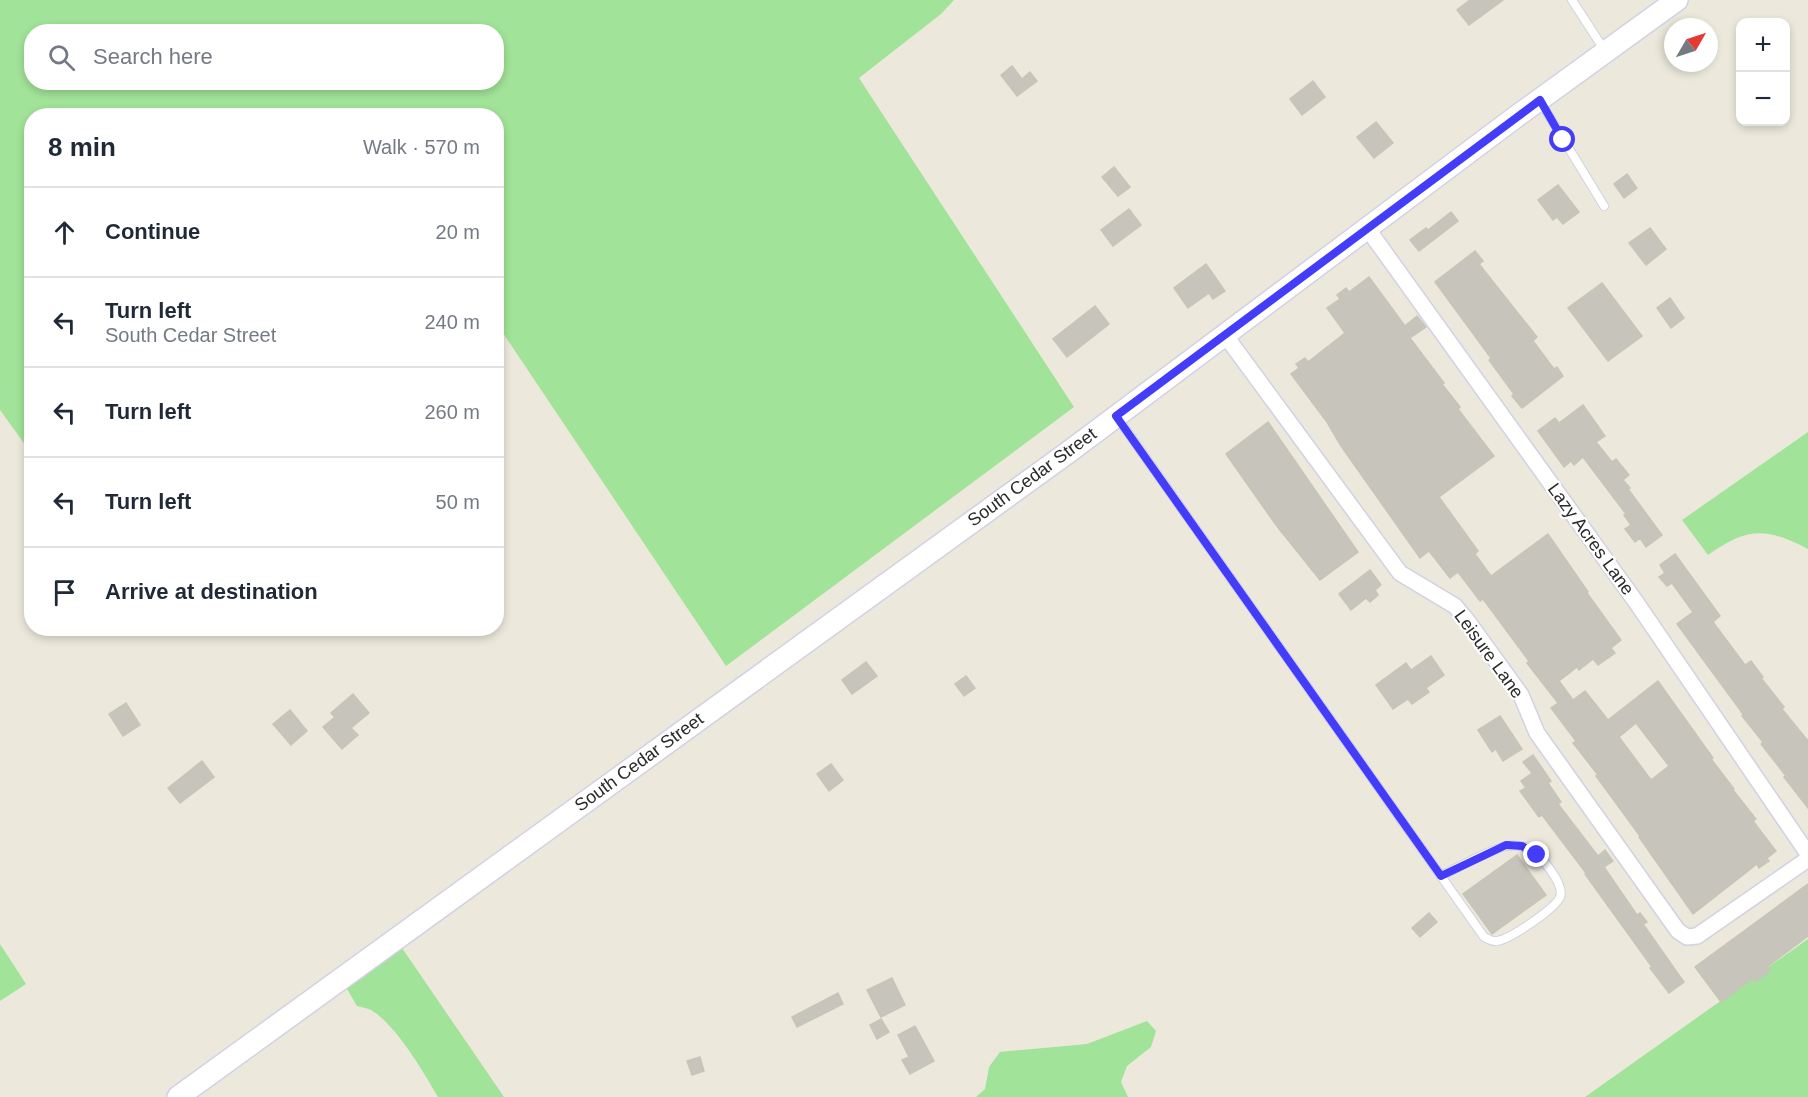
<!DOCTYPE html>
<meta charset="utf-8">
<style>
body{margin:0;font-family:Helvetica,sans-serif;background:#f6f6f7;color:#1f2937}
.controls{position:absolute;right:18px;top:18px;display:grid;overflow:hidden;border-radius:12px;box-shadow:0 3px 9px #0003}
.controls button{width:54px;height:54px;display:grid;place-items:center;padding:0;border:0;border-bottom:2px solid #e0e1e3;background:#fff;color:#1f2937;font:30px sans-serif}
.compass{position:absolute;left:1664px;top:18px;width:54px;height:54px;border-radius:50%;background:#fff;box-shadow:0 3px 9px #0003;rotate:51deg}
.stop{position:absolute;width:18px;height:18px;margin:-14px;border:4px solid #433cf9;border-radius:50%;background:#fff}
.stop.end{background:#433cf9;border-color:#fff;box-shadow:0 2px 6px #0008}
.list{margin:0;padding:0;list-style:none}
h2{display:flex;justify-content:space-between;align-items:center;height:78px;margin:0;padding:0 24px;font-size:26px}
h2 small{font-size:20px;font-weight:400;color:#747a83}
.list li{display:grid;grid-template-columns:39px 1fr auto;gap:18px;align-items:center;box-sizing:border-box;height:90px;padding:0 24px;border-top:2px solid #e0e1e3}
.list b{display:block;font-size:22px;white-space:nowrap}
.list p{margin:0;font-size:20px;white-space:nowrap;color:#747a83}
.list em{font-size:20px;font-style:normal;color:#747a83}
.icon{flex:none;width:33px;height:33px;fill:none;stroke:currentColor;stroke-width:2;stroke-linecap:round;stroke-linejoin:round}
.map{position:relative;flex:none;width:1808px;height:1097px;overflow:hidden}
.search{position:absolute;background:#fff;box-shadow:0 3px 9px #0003;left:24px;top:24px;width:480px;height:66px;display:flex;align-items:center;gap:15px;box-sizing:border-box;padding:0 21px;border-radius:24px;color:#747a83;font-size:22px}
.panel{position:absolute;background:#fff;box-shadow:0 3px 9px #0003;left:24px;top:108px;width:480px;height:528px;border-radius:24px}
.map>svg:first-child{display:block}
</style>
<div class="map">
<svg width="1808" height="1097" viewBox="0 0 1808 1097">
<rect width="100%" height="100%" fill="#ece9dc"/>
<!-- green -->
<g fill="#a1e398" fill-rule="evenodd">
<path d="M0 0H954L941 14 859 78 1074 407 726 666 497 324 496 116H32L31 453 0 410ZM32 32H496V82H32Z"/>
<path d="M1808 432V549C1766 527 1747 527 1708 555L1682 520Z"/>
<polygon points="1808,939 1808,1097 1585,1097"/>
<polygon points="0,944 26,984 0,1001"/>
<path d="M402 948 504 1097H438C423 1071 396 1025 371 1010 367 1008 361 1007 357 1006L347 989Z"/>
<polygon points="1147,1021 1156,1031 1151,1047 1127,1066 1121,1082 1128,1097 976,1097 985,1089 989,1067 1000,1052 1087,1044"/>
</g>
<!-- building -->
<g fill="#c7c5bb" stroke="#c7c5b6" stroke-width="1.5" fill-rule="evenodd">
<polygon points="1470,0 1503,0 1469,25 1457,10"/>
<polygon points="1012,66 1022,79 1030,72 1037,81 1017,96 1001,75"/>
<polygon points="1313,81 1325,97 1302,115 1290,99"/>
<polygon points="1376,122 1393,143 1374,158 1357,137"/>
<polygon points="1114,167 1130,187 1118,196 1102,177"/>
<polygon points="1627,174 1637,188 1624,198 1614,184"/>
<polygon points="1558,185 1579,212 1563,224 1557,217 1553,220 1538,200"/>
<polygon points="1129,209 1141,225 1113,246 1101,230"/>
<polygon points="1451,212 1458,221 1419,251 1410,240 1426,228 1428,230"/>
<polygon points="1650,228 1666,249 1646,265 1629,243"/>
<polygon points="1475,251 1483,261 1479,264 1537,337 1533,341 1554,369 1557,367 1563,376 1522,408 1512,396 1514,394 1489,360 1491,358 1435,282"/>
<polygon points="1206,264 1225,291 1213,299 1209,293 1188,308 1174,288"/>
<path d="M1369 277 1405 326 1417 316 1426 327 1410 338 1444 383 1442 384 1460 407 1458 409 1494 456 1439 497 1478 551 1475 554 1491 576 1548 534 1588 592 1587 593 1621 640 1611 648 1615 653 1598 665 1593 659 1579 670 1577 667 1559 681 1573 700 1585 691 1608 720 1658 681 1713 758 1711 759 1734 789 1733 790 1756 819 1753 821 1776 851 1767 858 1769 861 1759 868 1757 864 1693 914 1639 837 1640 836 1596 776 1598 775 1573 743 1576 741 1551 708 1558 703 1527 663 1529 661 1483 599 1480 601 1458 572 1450 578 1429 551 1420 558 1341 446 1327 422 1291 374 1299 368 1296 364 1305 358 1308 362 1345 333 1327 308 1340 299 1337 295 1346 288 1349 292ZM1636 723 1669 766 1651 780 1619 737Z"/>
<polygon points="1602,283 1642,336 1608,361 1568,308"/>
<polygon points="1670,298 1684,318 1671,328 1657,308"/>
<polygon points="1095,306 1109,324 1067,357 1053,339"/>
<polygon points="1583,405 1605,436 1596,442 1612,462 1616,459 1629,475 1623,480 1630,488 1628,489 1662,535 1646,547 1640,538 1635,542 1625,529 1631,525 1624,515 1626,514 1583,457 1574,465 1571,461 1564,467 1538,431 1555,418 1559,423"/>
<polygon points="1268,422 1358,552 1320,580 1276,525 1226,454"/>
<polygon points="1675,554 1720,616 1713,622 1745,665 1751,661 1763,677 1761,678 1784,707 1782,709 1808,741 1808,808 1784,777 1786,776 1761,744 1763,742 1742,716 1743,714 1677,624 1693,612 1672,583 1667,586 1659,577 1665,573 1660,565"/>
<polygon points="1370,570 1381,585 1375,590 1378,595 1370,602 1366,598 1351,610 1339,594"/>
<polygon points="1431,656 1444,675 1426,688 1429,692 1412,704 1408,699 1393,709 1376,685 1406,663 1411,670"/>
<polygon points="866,662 877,676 852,694 842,680"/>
<polygon points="966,676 975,688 964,696 955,684"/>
<polygon points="353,694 369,713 351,728 358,735 342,749 323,727 335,717 331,713"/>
<polygon points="126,703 140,725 123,736 109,714"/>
<polygon points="290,710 307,731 291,745 273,724"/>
<polygon points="1500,716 1522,749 1503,761 1496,749 1492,752 1478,730"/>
<polygon points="1533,755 1551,781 1548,783 1561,802 1558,804 1598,856 1605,850 1613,861 1604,867 1637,915 1640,913 1647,922 1643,924 1684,982 1669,993 1650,968 1652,967 1585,874 1586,873 1542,815 1539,817 1520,791 1526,788 1521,781 1532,773 1523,762"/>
<polygon points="202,761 214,777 180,803 168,788"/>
<polygon points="831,764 843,780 829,791 817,774"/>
<polygon points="1517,855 1546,895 1492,934 1463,894"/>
<polygon points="1808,884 1808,936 1767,967 1770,971 1755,982 1752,979 1721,1002 1695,967"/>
<polygon points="1429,913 1437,922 1420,937 1412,928"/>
<polygon points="892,978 905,1005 881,1017 867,990"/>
<polygon points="838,993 843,1004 797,1027 792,1017"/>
<polygon points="881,1019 889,1032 877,1039 870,1025"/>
<polygon points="915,1026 934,1061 910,1074 902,1060 909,1057 898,1035"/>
<polygon points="700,1057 704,1071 692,1075 687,1061"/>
</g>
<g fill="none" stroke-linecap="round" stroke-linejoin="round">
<defs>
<g id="lane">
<polyline points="1572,0 1605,51"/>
<polyline points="1540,101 1604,206"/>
<path d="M1117 417C1239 591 1362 764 1484 937 1488 939 1493 942 1497 941 1510 939 1555 909 1560 897 1565 884 1541 856 1530 849 1523 846 1515 845 1507 846 1495 847 1455 869 1441 876"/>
</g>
<g id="street">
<polyline points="1367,228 1636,602 1808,854"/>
<polyline points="1225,335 1400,573 1455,606 1466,619 1521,695 1537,733 1678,931 1687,937 1697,936 1808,859"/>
</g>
<polyline id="secondary" points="178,1097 1070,451 1513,119 1677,0"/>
</defs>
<!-- lane casing -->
<use href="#lane" stroke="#d2d1e3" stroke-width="10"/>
<!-- street casing -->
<use href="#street" stroke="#d2d1e3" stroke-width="18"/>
<!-- secondary casing -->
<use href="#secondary" stroke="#d2d1e3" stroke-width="24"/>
<!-- lane -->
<use href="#lane" stroke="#fff" stroke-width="8"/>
<!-- street -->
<use href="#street" stroke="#fff" stroke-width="15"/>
<!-- secondary -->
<use href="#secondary" stroke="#fff" stroke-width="21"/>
</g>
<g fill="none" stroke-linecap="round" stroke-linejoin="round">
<!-- route -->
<polyline stroke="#433cf9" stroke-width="8" points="1537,855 1522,846 1506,845 1441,876 1116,416 1540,100 1563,140"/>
</g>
<g text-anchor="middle" stroke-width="4.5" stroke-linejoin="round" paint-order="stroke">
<!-- street labels -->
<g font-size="18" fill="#2a2a2a" stroke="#fff">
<text transform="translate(1032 477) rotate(-36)" y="6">South Cedar Street</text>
<text transform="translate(1591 539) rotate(54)" y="6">Lazy Acres Lane</text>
<text transform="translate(1489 654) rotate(54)" y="6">Leisure Lane</text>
<text transform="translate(639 762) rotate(-36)" y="6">South Cedar Street</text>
</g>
</g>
</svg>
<div class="controls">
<button>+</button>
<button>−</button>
</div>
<svg class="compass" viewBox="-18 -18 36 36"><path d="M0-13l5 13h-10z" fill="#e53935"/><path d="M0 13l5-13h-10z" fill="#747a83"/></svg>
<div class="stop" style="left:1563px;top:140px"></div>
<div class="stop end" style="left:1537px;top:855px"></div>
<div class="search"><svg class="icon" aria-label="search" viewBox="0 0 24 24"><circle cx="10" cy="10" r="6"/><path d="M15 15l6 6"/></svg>Search here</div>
<section class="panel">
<h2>8 min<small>Walk · 570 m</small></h2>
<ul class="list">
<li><svg class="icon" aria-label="ahead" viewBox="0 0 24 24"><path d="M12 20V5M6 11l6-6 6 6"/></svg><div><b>Continue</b></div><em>20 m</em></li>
<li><svg class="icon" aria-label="left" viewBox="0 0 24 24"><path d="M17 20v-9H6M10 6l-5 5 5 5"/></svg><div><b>Turn left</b><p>South Cedar Street</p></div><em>240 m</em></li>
<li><svg class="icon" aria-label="left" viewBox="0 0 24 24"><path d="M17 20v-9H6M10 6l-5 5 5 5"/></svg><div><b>Turn left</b></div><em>260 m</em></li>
<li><svg class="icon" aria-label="left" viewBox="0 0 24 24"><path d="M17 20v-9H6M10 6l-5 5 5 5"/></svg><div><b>Turn left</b></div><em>50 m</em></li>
<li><svg class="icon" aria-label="arrive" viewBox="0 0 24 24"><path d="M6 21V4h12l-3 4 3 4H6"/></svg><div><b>Arrive at destination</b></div></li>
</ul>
</section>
</div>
